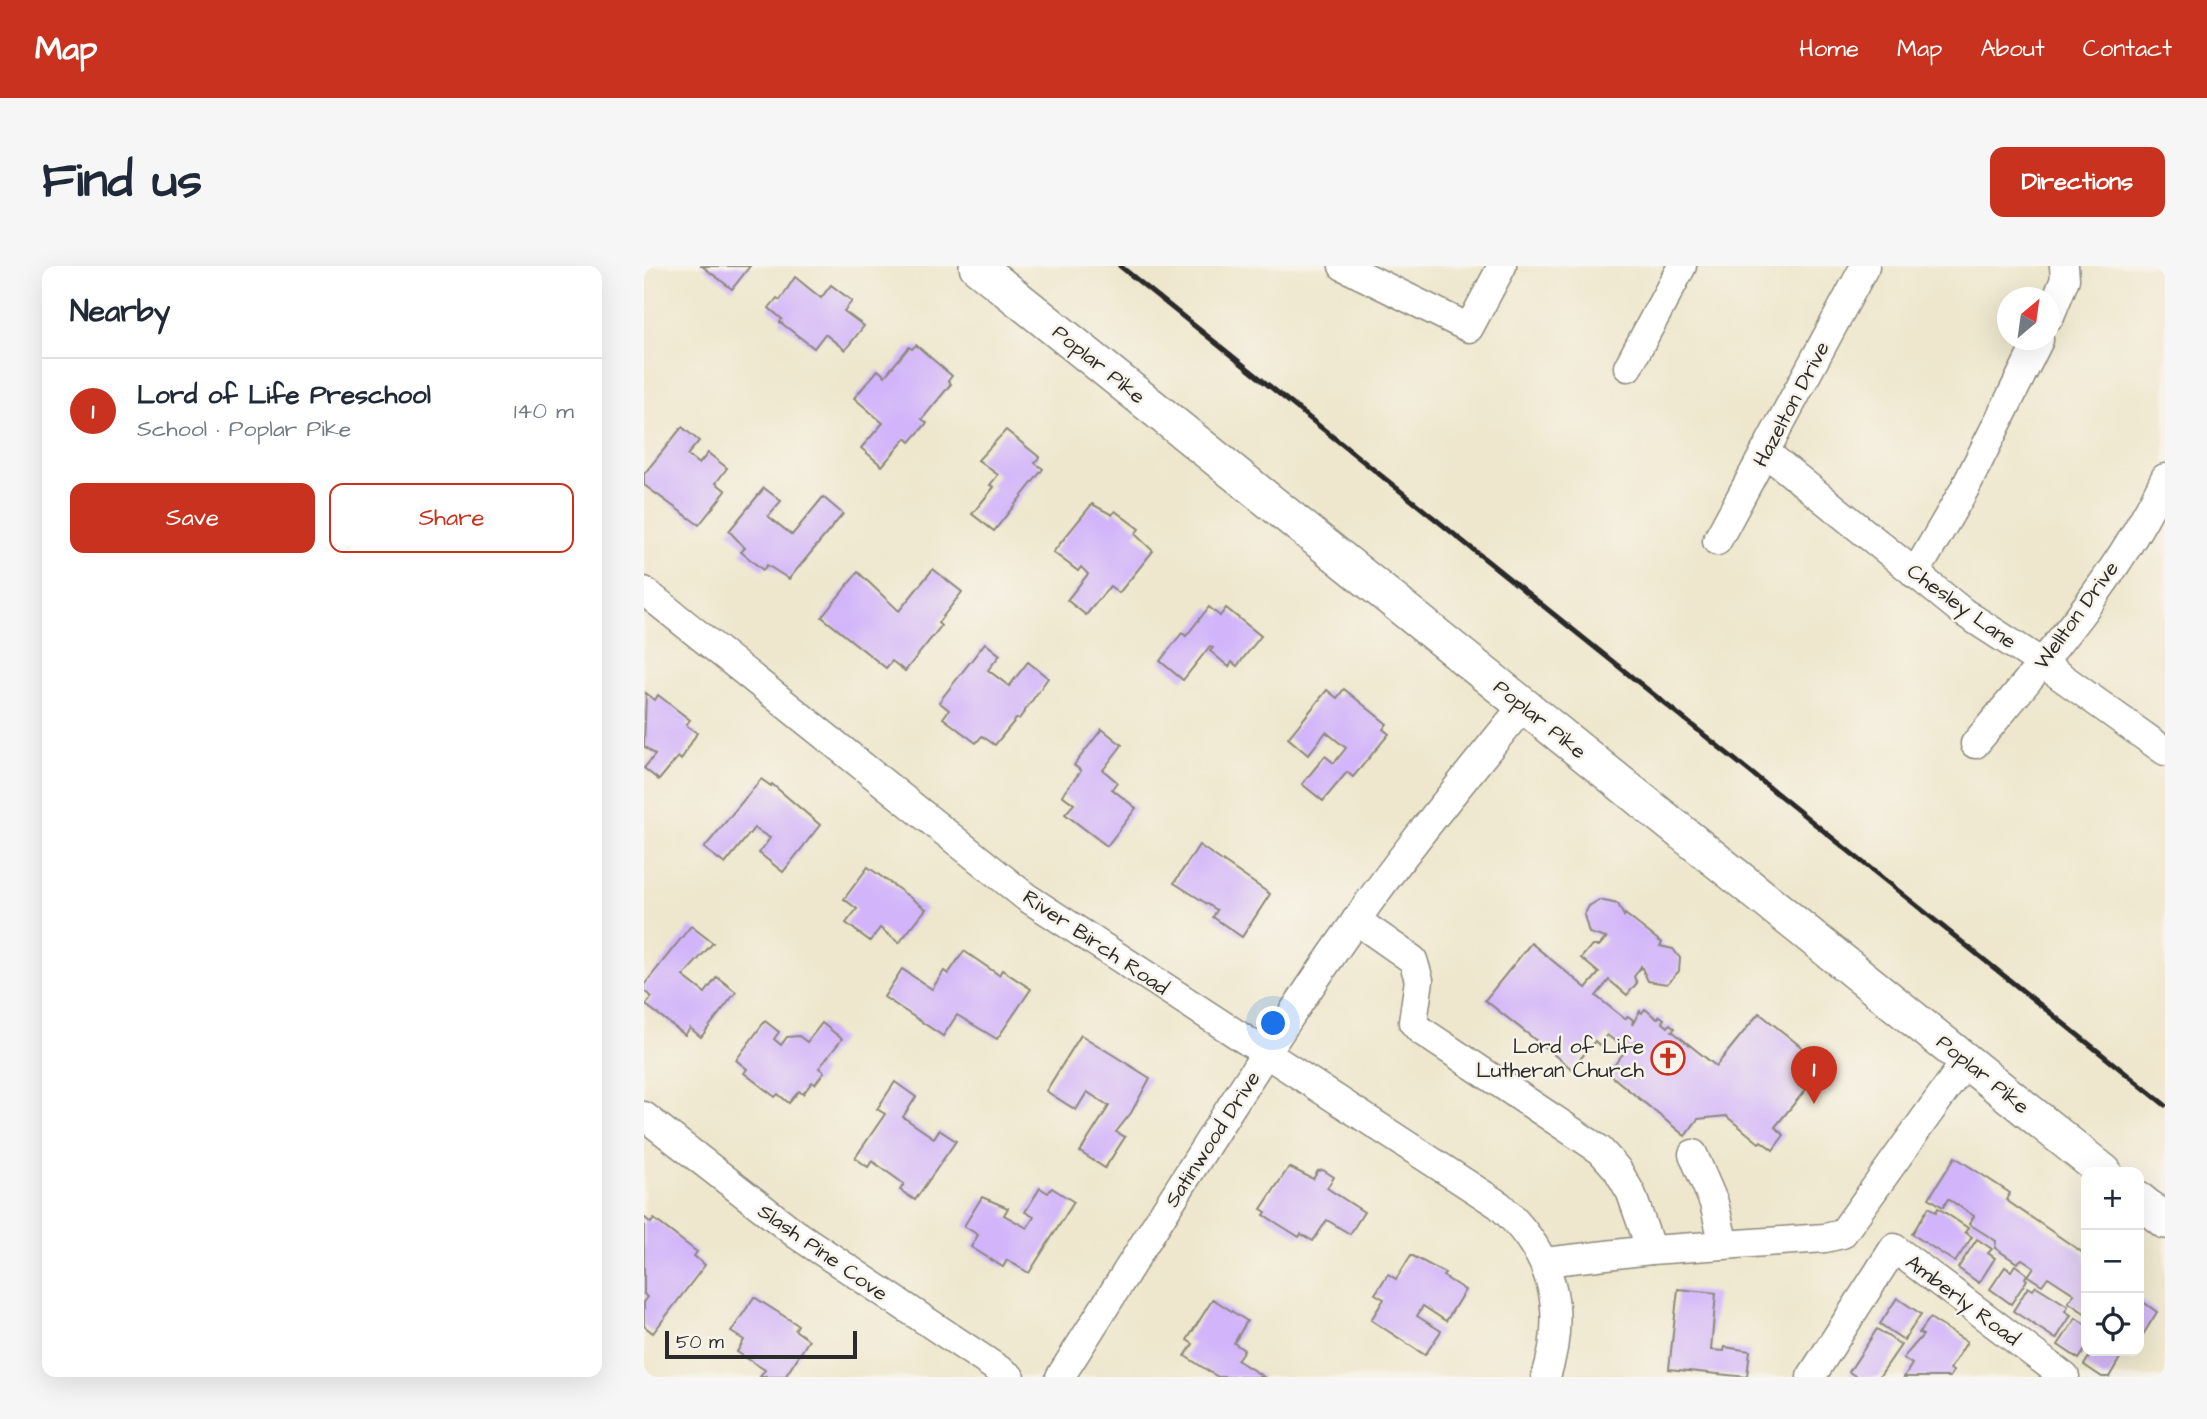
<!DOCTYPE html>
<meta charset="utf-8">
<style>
body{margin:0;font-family:"Architects Daughter",sans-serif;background:#f6f6f7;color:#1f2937}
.controls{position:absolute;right:21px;bottom:21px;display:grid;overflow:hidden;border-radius:14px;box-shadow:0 7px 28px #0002}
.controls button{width:63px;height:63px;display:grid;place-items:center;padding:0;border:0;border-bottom:2px solid #e0e1e3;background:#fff;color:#1f2937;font:35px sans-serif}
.compass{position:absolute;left:1353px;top:21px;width:63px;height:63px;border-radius:50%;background:#fff;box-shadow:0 7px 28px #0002;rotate:29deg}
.scale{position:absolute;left:21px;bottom:18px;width:192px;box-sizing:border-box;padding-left:7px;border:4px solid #2b2b2b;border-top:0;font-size:19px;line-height:24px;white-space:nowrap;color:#2b2b2b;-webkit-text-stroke:5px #f7f3e8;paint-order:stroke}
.you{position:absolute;left:630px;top:758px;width:24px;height:24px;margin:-18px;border:5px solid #fff;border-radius:50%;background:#1a73e8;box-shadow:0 0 0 10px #1a73e833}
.badge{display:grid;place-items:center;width:46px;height:46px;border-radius:50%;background:#c8321e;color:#fff;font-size:23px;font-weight:700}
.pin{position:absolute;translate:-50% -58px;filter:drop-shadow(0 2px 4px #0008)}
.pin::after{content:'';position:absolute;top:37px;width:24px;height:21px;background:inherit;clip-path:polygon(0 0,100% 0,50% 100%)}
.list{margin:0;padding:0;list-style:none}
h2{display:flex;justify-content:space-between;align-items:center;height:91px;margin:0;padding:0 28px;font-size:30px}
h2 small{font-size:23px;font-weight:400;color:#747a83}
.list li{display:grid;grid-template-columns:46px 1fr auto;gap:21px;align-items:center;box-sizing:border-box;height:105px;padding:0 28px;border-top:2px solid #e0e1e3}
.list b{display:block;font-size:26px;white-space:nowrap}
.list p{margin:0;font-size:23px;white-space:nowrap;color:#747a83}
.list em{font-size:23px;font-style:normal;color:#747a83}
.actions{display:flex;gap:14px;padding:21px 28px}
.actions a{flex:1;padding:16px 0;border:2px solid #c8321e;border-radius:14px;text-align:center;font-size:24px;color:#c8321e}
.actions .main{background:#c8321e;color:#fff}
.icon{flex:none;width:38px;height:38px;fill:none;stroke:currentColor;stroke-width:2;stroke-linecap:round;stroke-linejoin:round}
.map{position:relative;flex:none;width:1521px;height:1111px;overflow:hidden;border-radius:14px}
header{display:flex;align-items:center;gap:42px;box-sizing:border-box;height:98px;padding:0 35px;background:#c8321e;color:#fff}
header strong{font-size:33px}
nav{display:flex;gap:38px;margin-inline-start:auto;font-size:24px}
.intro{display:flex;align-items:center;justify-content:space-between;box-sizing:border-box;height:168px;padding:0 42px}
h1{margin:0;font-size:49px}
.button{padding:18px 32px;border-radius:14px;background:#c8321e;color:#fff;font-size:24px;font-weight:700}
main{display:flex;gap:42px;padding:0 42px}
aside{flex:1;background:#fff;border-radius:14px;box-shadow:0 7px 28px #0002}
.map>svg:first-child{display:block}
</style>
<header>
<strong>Map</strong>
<nav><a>Home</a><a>Map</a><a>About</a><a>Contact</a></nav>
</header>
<div class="intro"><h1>Find us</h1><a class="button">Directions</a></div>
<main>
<aside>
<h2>Nearby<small></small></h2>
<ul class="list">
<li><span class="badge">1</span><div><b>Lord of Life Preschool</b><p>School · Poplar Pike</p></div><em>140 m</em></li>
</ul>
<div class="actions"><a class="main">Save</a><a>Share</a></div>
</aside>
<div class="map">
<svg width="1521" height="1111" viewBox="0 0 1521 1111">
<rect width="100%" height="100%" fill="#f7f3e8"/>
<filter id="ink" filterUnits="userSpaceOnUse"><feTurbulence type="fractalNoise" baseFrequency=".0143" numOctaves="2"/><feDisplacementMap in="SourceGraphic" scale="14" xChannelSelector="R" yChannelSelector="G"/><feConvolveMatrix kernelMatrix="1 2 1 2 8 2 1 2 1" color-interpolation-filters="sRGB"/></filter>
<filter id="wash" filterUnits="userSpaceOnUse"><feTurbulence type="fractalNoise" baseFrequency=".00686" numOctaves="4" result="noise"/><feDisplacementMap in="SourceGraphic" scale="28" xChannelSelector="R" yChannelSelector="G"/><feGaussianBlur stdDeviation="1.57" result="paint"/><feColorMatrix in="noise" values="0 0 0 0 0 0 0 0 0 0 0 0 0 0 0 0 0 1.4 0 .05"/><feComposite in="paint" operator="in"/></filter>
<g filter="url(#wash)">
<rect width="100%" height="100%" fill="#eee7cd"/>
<g id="blocks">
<!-- building -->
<g fill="#d1b4fa">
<polygon points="58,0 106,0 88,23"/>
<polygon points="151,11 177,32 187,19 208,35 200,45 220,60 201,84 181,68 170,82 136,56 138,53 125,42 133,32 136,34"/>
<polygon points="272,79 308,110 304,115 307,118 278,153 283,157 266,176 262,172 238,200 217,182 239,157 210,132 234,104 241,110 265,81 268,83"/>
<polygon points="38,161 55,175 43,189 55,198 64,187 83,202 72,217 82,225 55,259 0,219 0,208"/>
<polygon points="362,164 395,191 391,197 399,203 350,265 328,248 350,221 346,219 354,209 334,194"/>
<polygon points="120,222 137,235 124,250 148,269 179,231 199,248 145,313 123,299 119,304 97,286 101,282 85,265"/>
<polygon points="448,238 468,249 471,245 495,263 491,268 509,285 475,327 466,320 442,349 423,334 444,308 437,301 434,305 409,286"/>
<polygon points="289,303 318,326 294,357 297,360 261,405 248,395 242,402 178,351 214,306 255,345"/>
<polygon points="565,341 576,350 582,342 617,370 593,400 588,396 585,401 566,385 569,382 566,380 539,414 516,395 538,367 542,370"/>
<polygon points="341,377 356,389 344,404 365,420 384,396 404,412 375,453 372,453 351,479 338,470 332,477 299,452 305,444 295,436"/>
<polygon points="700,423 743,458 739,463 745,468 709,511 703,506 679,535 658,518 681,490 690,497 702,482 682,466 664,489 644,472 683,424 693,432"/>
<polygon points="2,427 11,434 14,429 46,454 42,459 53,467 37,494 34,491 15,514 0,502 11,489 0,480"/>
<polygon points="458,463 478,479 459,504 473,516 468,523 492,542 463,580 421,548 430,538 418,529 437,505 430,499"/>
<polygon points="117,513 127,520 128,518 176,559 139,606 115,587 126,572 110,562 81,598 60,582"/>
<polygon points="555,579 626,628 598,671 569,651 573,644 530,617"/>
<polygon points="224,601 282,643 255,677 236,662 226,675 202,657 213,643 200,633"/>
<polygon points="955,634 974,638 980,650 981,648 1018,677 1016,680 1029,683 1036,692 1035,705 1023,718 1004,715 997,700 990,711 993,717 983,729 965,714 952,730 981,753 984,750 989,754 988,759 996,745 998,747 1001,743 1013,753 1016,750 1020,753 1018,756 1024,761 1026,758 1031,762 1028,765 1072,800 1115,747 1181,800 1131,861 1140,869 1129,884 1117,875 1115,877 1082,850 1054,853 1041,870 964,807 982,784 963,769 955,779 951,775 928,803 841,734 887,677 942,722 955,707 937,692 947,680 955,680 962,672 945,667 940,649 945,640"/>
<polygon points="47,660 69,677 39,710 61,727 73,711 92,726 57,771 46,762 41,769 2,739 8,731 0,725 0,719"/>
<polygon points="320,685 355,709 358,704 387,723 353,773 313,749 299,770 240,731 258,703 288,723 300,705 304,708"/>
<polygon points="121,755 135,766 130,773 137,779 143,771 155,770 163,776 178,757 198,773 175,802 180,806 171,818 168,816 159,828 155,825 145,837 134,828 131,831 100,807 103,803 92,794"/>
<polygon points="437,769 506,812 487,847 472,866 481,871 461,902 436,886 465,840 443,826 432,844 402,825"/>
<polygon points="251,816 272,831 259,851 290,872 295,864 312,875 271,934 256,924 260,918 228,895 224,901 211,892 241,848 233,843"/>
<polygon points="1311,891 1366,927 1362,934 1442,989 1442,1048 1424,1036 1430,1028 1404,1011 1398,1019 1384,1010 1390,1001 1378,993 1373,997 1351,982 1352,975 1325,958 1330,950 1304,933 1299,941 1285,932"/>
<polygon points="645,901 669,913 674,905 679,904 690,911 683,922 720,946 706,968 683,954 669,975 657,968 655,971 620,949 622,946 617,943"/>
<polygon points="396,922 404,927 408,922 430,936 385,1007 363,994 359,1001 327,981 334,969 320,960 338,931 364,942 360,949 383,962 390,951 381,946"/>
<polygon points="1285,941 1292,946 1294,942 1324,962 1321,966 1328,971 1311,996 1268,968"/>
<polygon points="0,951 7,957 10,953 53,986 50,990 61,999 9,1067 0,1060 0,1035 3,1031 0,1028"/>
<polygon points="1333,973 1348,983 1344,987 1351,992 1335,1017 1314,1002"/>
<polygon points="767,989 801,1007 799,1010 821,1024 802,1055 779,1040 773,1050 797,1065 781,1089 727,1054 740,1033 731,1028 744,1008 752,1013"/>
<polygon points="1371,999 1383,1008 1381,1012 1383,1014 1367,1038 1346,1023 1361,1001 1367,1005"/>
<polygon points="1392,1020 1424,1040 1421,1045 1427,1049 1412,1073 1369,1045 1384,1021 1389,1024"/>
<polygon points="1034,1023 1072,1027 1067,1084 1080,1085 1081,1081 1106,1085 1103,1111 1025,1103"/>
<polygon points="110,1031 154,1059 151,1064 165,1074 141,1111 116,1111 121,1104 93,1086 100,1074 87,1066"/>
<polygon points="1253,1032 1277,1048 1260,1074 1236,1058"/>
<polygon points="569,1033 603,1055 590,1077 600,1084 593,1094 620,1111 574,1111 541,1090 549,1078 543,1074"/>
<polygon points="1495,1033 1513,1046 1495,1075"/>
<polygon points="1286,1052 1323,1076 1306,1103 1309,1105 1306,1111 1260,1111 1268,1098 1259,1092 1279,1069 1275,1067"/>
<polygon points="1432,1052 1442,1059 1442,1082 1435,1093 1414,1079"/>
<polygon points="1233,1063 1257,1079 1235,1111 1213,1111 1205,1106"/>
<polygon points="1449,1085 1465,1085 1476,1092 1465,1111 1458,1111 1440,1099"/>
</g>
</g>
</g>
<g filter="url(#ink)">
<use href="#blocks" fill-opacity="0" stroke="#8c897c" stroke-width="2"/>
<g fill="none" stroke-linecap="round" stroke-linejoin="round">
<defs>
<g id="minor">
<polyline points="699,0 825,62 858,0"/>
<polyline points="1406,50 1421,13 1420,0"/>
<polyline points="984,101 1038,0"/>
<polyline points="1121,186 1319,346 1398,397 1521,485"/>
<polyline points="1073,275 1221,0"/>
<polyline points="1271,308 1320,224 1395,74"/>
<path d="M0 325 382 631 855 939C908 987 924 1041 902 1111"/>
<path d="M1331 478C1400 395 1475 310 1521 212"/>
<polyline points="712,654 769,694 775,714 769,756 776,764 956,884 973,903 987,927 1007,984"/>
<polyline points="0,850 152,968 366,1111"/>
<polyline points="1049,888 1070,937 1080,979"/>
<polyline points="900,996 1007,984 1181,972 1198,968 1322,795"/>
<path d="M416 1111C514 958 608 801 713 653 765 579 823 510 879 440"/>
<polyline points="1167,1111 1250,982 1421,1111"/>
</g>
<g id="major">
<polyline points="333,0 1460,906"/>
<polyline points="1495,934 1521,955"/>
</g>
</defs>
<!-- minor casing -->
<use href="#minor" stroke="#8c897c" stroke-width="31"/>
<!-- major casing -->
<use href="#major" stroke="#8c897c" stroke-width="38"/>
<!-- minor -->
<use href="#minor" stroke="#fff" stroke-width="28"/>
<!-- major -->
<use href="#major" stroke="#fff" stroke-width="35"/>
<!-- rail -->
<polyline stroke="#2b2b2b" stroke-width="5" points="476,0 1521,839"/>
</g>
</g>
<!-- icons -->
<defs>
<symbol id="church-ring" viewBox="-11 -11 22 22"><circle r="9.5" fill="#f7f3e8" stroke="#c8321e" stroke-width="1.5"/><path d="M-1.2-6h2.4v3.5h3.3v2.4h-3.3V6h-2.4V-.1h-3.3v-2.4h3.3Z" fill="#c8321e"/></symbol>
</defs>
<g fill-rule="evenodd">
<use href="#church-ring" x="1005" y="773" width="38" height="38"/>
</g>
<g text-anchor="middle" stroke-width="5" stroke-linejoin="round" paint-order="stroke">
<!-- street labels -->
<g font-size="21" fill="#2b2b2b" stroke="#f7f3e8">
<text transform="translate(455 98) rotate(39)" y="7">Poplar Pike</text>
<text transform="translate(1147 138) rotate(-62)" y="7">Hazelton Drive</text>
<text transform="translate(1318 340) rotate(36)" y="7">Chesley Lane</text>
<text transform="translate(1432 349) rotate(-54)" y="7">Wellton Drive</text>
<text transform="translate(896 453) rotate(39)" y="7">Poplar Pike</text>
<text transform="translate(452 676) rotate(34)" y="7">River Birch Road</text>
<text transform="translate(1339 808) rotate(39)" y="7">Poplar Pike</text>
<text transform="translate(568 873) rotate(-57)" y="7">Satinwood Drive</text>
<text transform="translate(179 986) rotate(35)" y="7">Slash Pine Cove</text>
<text transform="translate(1319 1034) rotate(37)" y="7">Amberly Road</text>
</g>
<!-- poi labels -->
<g font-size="21" fill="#2b2b2b" stroke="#f7f3e8" text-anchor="end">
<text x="1000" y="787">Lord of Life<tspan x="1000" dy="24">Lutheran Church</tspan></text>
</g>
</g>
</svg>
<div class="controls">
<button>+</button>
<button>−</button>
<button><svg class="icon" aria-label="locate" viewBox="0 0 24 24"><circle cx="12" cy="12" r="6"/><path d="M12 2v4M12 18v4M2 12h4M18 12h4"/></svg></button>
</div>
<svg class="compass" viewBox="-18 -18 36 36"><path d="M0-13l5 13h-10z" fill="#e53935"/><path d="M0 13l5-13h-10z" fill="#747a83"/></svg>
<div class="scale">50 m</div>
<div class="you"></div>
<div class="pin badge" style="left:1170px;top:838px">1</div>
</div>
</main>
